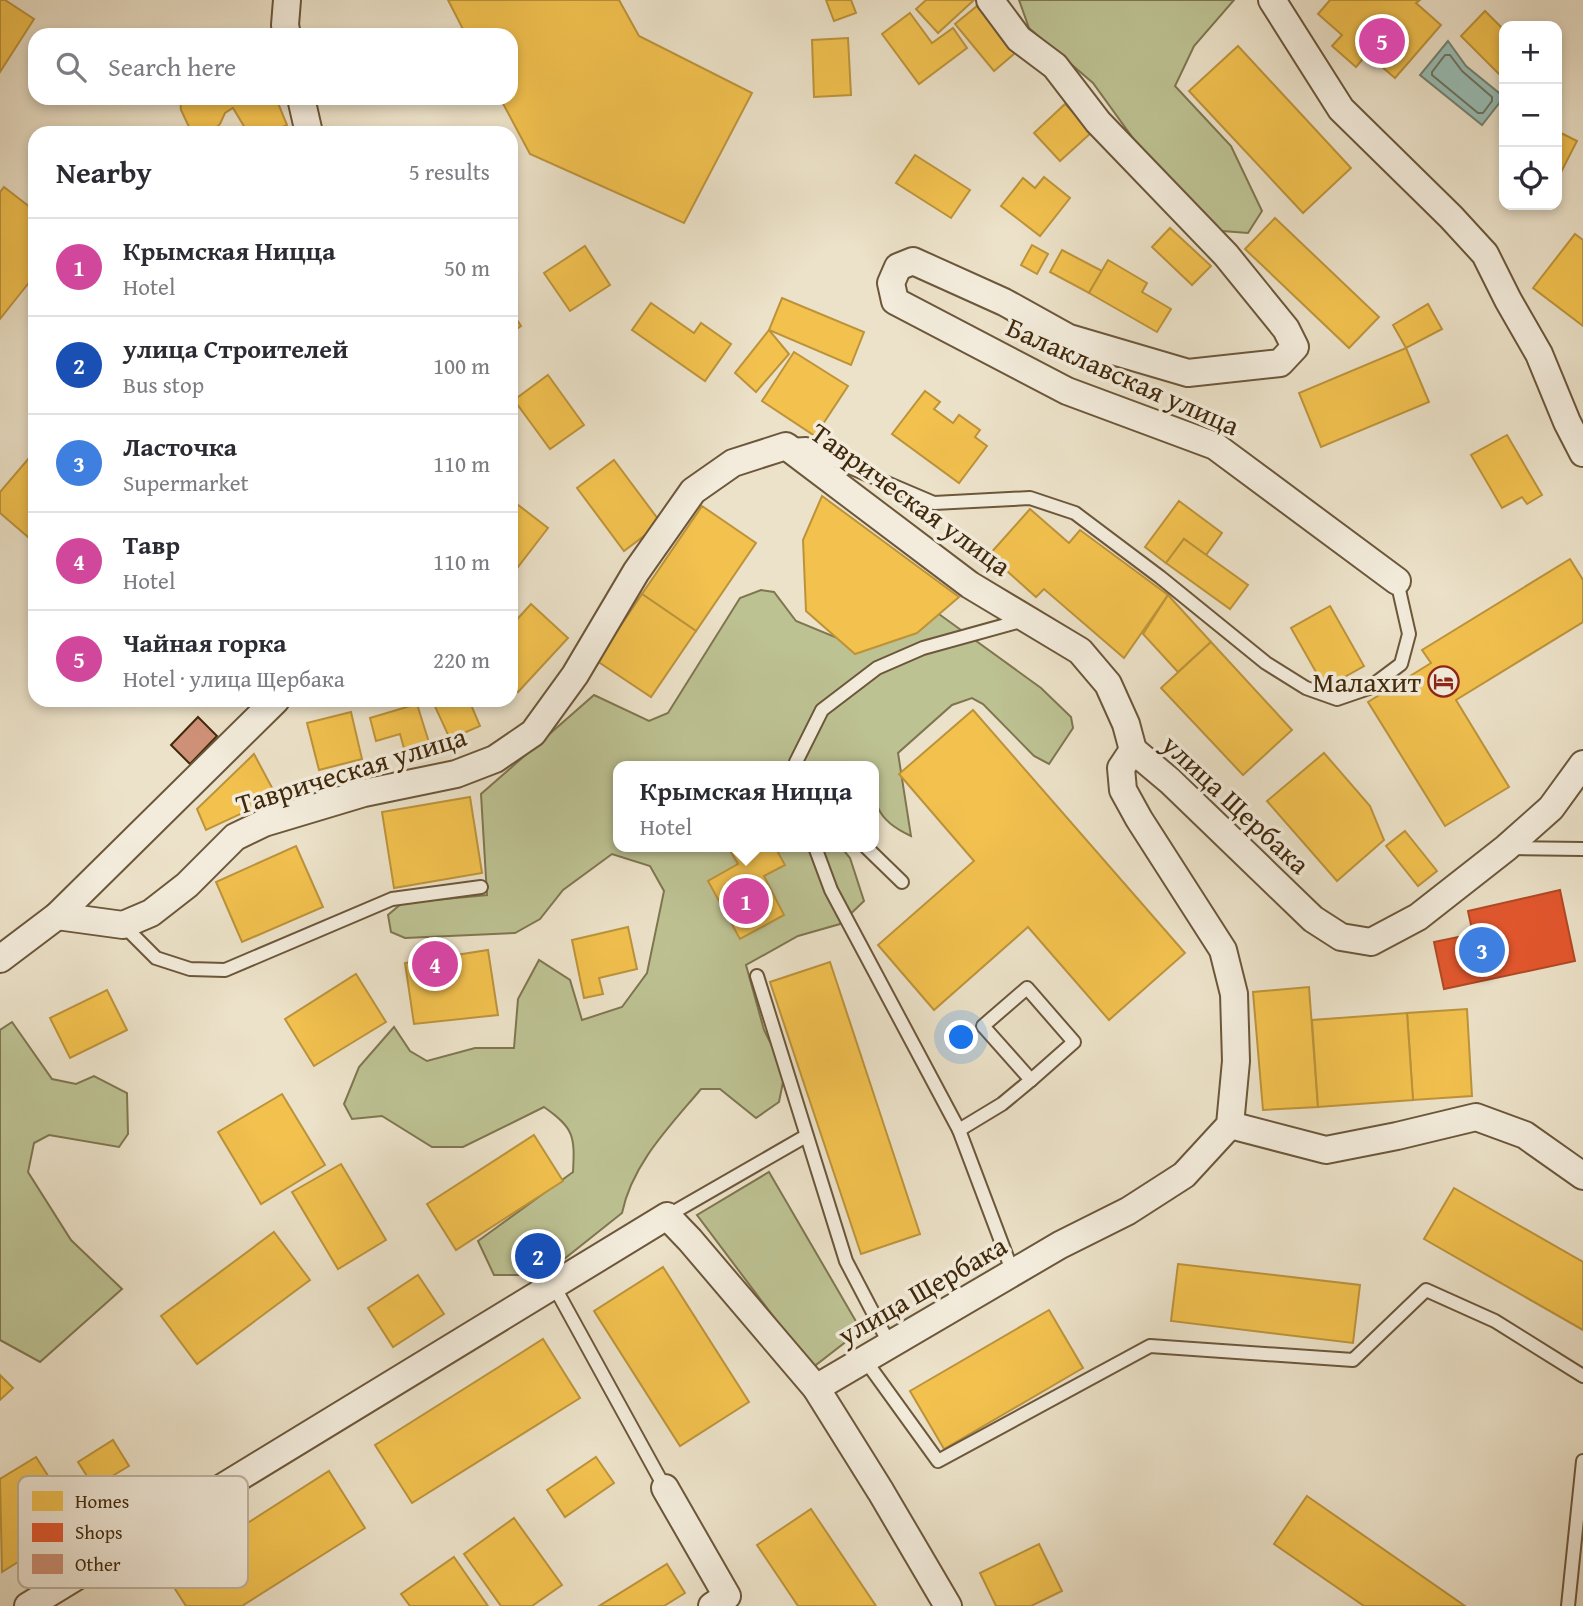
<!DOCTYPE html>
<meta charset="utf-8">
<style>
body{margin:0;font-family:"Gentium Book Plus",serif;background:#f2f2f3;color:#2b2b33}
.controls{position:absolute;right:21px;top:21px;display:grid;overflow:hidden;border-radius:14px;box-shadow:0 4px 10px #0003}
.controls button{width:63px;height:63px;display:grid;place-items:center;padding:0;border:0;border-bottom:2px solid #e1e1e2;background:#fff;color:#2b2b33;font:35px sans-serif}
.you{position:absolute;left:962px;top:1038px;width:24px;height:24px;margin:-18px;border:5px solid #fff;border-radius:50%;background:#1a73e8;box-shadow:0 0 0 10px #1a73e833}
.badge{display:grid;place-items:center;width:46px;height:46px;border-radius:50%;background:#2563eb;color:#fff;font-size:23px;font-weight:700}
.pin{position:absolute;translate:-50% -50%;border:4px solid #fff;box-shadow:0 2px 7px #0006}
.popup{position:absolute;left:613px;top:761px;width:266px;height:91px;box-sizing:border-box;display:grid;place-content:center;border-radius:14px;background:#fff;filter:drop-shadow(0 2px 5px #0005);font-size:23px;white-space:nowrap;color:#7c7c81}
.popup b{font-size:26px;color:#2b2b33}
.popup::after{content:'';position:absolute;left:50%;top:100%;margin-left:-14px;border:14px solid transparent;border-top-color:#fff}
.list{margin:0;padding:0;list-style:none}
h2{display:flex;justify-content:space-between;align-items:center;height:91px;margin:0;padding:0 28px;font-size:30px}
h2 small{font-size:23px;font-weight:400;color:#7c7c81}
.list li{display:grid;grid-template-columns:46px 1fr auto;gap:21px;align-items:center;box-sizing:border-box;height:98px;padding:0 28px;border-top:2px solid #e1e1e2}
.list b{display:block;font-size:26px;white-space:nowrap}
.list p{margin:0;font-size:23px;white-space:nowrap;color:#7c7c81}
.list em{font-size:23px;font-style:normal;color:#7c7c81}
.icon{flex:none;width:38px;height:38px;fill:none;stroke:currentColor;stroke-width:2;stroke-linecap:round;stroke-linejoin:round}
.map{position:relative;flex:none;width:1583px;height:1606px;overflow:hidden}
.search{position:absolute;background:#fff;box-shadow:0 4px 10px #0003;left:28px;top:28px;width:490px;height:77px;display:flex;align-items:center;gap:18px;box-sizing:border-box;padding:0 24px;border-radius:21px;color:#7c7c81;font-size:26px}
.panel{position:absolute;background:#fff;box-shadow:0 4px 10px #0003;left:28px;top:126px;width:490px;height:581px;border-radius:21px}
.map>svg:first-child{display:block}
</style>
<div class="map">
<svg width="1583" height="1606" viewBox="0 0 1583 1606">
<rect width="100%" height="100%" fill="#ece2c9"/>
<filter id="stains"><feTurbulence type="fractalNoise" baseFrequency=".00286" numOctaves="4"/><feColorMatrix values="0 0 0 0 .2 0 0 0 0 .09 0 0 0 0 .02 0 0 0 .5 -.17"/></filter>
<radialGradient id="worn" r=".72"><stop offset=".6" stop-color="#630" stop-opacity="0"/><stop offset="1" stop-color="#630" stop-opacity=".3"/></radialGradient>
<!-- green -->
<g fill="#bdc293" stroke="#7f764f" stroke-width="2">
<polygon points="1019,0 1234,0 1194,46 1175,86 1231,146 1262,211 1248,233 1209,230 1169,188 1093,83 1029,28"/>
<path d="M761 590 774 592 796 621 842 640 932 609 1041 688 1071 717 1073 728 1049 764 1034 756 983 704 972 698 952 705 898 753 911 836C874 819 874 804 874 766H618V847H841L850 858 864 901 840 924 798 936 746 965 764 1030 785 1072 779 1102 756 1118 720 1089H701C670 1126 632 1164 622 1213L544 1275H494L478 1241 573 1172C575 1136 574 1128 544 1107L463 1147H432L382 1116 352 1119 344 1104 359 1067 394 1027 410 1051 427 1061 475 1048H514L518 999 539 960 570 980 582 1020 622 1007 647 973 664 891 650 866 612 854 563 890 540 919 515 933 405 938 391 932 388 915 402 903 487 895 481 794 594 695 649 721 668 713 740 598Z"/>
<polygon points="12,1022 52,1079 76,1084 94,1076 127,1093 128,1134 119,1147 49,1135 34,1143 28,1172 71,1240 122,1289 40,1362 0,1340 0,1030"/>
<polygon points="769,1172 861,1330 812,1368 697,1215"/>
</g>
<!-- water -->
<polygon fill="#99beb6" stroke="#768272" stroke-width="2" points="1448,41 1466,66 1504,97 1482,125 1420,75"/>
<!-- homes -->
<g fill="#f2c14e" stroke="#bd933a" stroke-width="2">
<polygon points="0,0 5,0 34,19 0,72"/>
<polygon points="448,0 619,0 639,36 752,93 684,223 530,154 500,98 511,98 511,35 466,35"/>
<polygon points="826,0 851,0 856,13 834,21"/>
<polygon points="926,0 974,0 938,33 916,9"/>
<polygon points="1330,0 1420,0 1416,3 1441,25 1395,78 1367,54 1356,67 1332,46 1342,35 1318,14"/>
<polygon points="977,6 1015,53 994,71 955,24"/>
<polygon points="1485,11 1504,30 1504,79 1461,36"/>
<polygon points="910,13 932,43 953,28 967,48 919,84 882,34"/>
<polygon points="848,38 851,95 814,97 812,40"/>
<polygon points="1238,46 1351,168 1303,213 1189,91"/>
<polygon points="180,98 276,98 287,125 270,133 248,133 233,108 225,113 220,124 213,131 199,132 189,127 181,110"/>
<polygon points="1065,104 1092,132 1060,161 1034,133"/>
<polygon points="1557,131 1577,141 1557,180"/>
<polygon points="915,155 970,190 951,218 896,183"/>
<polygon points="1044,177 1070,198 1040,236 1001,206 1023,178 1035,188"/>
<polygon points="4,187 35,211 35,275 0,319 0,192"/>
<polygon points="1275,218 1379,317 1349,348 1245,249"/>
<polygon points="1170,228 1211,266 1192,285 1152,247"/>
<polygon points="1575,234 1583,240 1583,326 1533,288"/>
<polygon points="1032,245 1048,254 1037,274 1021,265"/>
<polygon points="585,246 610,285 570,311 544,273"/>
<polygon points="1062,250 1102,271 1089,293 1050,272"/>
<polygon points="1108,260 1147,283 1142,292 1171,309 1157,332 1089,293"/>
<polygon points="782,298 864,332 851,365 769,330"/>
<polygon points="651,303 694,333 701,323 731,344 705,381 632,330"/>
<polygon points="1428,304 1442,329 1406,348 1393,325"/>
<polygon points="511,311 521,326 511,333"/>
<polygon points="769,330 789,354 756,392 735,373"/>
<polygon points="1406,348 1429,402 1321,447 1299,393"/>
<polygon points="794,352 848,386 815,436 762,401"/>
<polygon points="548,375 584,425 550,449 514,400"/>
<polygon points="925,391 940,402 934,409 953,423 959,415 980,430 975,437 987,446 959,483 892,434"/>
<polygon points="1507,435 1542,495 1527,504 1522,497 1502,508 1471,455"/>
<polygon points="35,451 35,543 0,513 0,492"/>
<polygon points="614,460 661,523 624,551 577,488"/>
<polygon points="822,496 959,597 917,633 855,654 806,611 803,540"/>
<polygon points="513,501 548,528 511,576 511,504"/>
<polygon points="1179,501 1222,533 1206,555 1184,539 1166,563 1145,547"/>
<polygon points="702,506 756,543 696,631 642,594"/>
<polygon points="1030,509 1069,543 1080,530 1168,595 1124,658 1044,589 1036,597 989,555"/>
<polygon points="1184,539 1248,585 1230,609 1166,563"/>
<polygon points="1570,559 1583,580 1583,622 1456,700 1509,787 1445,826 1368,702 1431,663 1422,650"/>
<polygon points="642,594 696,631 651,697 597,661"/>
<polygon points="1168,595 1211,642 1178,672 1143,634"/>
<polygon points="531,604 568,638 518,692 511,686 511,626"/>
<polygon points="1330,606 1364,666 1325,688 1291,628"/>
<polygon points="1211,642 1292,730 1243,775 1161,688"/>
<polygon points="432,700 469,700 480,726 450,739"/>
<polygon points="417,704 432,752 407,759 400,734 376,741 370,718"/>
<polygon points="973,710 1185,953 1109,1020 1028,927 934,1010 878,945 974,861 899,774"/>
<polygon points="351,712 362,759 319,770 307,723"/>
<polygon points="1324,753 1370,806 1384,840 1337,881 1267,801"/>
<polygon points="254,754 277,797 206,830 197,809"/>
<polygon points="470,797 482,873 394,888 382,812"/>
<polygon points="1405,831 1437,871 1418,886 1386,846"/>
<polygon points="296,846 323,907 242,942 216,882"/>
<polygon points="728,847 775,847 785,865 764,876 784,915 740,939 708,881 738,864"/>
<polygon points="628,927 637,969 599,978 603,994 584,998 572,940"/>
<polygon points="488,950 498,1015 414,1024 405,963"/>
<polygon points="830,962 920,1234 861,1254 770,982"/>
<polygon points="356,974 386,1022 314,1066 285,1019"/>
<polygon points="1309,987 1318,1107 1263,1110 1253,992"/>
<polygon points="107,990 127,1030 70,1058 50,1018"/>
<polygon points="1467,1009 1472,1096 1413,1100 1407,1013"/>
<polygon points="1407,1013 1413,1100 1318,1107 1312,1020"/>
<polygon points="282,1094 325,1165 261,1204 218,1132"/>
<polygon points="534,1135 563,1181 456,1250 427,1204"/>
<polygon points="341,1164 386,1240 338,1269 292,1192"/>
<polygon points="1454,1188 1583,1262 1583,1330 1424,1239"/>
<polygon points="274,1232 310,1280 197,1364 161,1316"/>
<polygon points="1178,1264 1360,1285 1353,1343 1171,1321"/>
<polygon points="663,1267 749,1402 680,1446 594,1311"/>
<polygon points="418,1275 444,1314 393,1347 368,1308"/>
<polygon points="1049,1310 1083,1368 944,1449 910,1391"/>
<polygon points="543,1339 580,1398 412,1503 375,1445"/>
<polygon points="0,1375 13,1388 0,1400"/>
<polygon points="113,1440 129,1466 94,1487 78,1462"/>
<polygon points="36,1457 79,1524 2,1572 0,1479"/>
<polygon points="596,1457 614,1483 565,1517 547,1490"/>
<polygon points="329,1471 365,1528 242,1606 186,1606 166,1575"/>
<polygon points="1307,1496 1465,1606 1364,1606 1274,1544"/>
<polygon points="811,1509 876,1606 798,1606 757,1545"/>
<polygon points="514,1518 562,1585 532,1606 501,1606 464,1554"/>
<polygon points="1039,1544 1062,1591 1031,1606 996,1606 980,1573"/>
<polygon points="454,1557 488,1606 410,1606 401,1594"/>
<polygon points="667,1564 685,1593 664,1606 599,1606"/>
</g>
<!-- shops -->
<polygon fill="#e4572e" stroke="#b34924" stroke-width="2" points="1560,890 1575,961 1444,989 1434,942 1473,934 1468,911"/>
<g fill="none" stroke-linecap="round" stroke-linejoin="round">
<!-- shore -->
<polygon stroke="#6d7460" stroke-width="2" points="1445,55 1450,55 1462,71 1492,97 1492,101 1483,113 1478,113 1432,75 1432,72"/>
</g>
<!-- building -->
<polygon fill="#ce9077" stroke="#41290b" stroke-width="2" points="198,717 217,736 190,764 171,745"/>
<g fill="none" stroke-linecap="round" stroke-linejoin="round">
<defs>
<g id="lane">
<polyline points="789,445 806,444 840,463 934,503 1030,498 1075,513 1160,577 1266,663 1306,688 1337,699 1369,688 1401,664 1409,634 1397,581"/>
<polyline points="796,766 796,762 822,710 877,668 923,648 1024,620"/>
<polyline points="815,847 831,890 959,1130 1013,1273"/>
<polyline points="866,847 902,882"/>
<polyline points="1510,848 1583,849"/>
<polyline points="123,925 156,958 190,969 225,970 392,899 481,887"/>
<polyline points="757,976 846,1261 890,1345"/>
<polygon points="1027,988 1074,1042 1031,1080 983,1026"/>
<polyline points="959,1130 1002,1104 1031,1080"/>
<polyline points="667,1216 806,1136"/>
<polyline points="554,1286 665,1488"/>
<polyline points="865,1360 938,1461 1150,1346 1353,1360 1426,1290 1495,1321 1583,1376"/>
<polyline points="1568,1606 1583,1461"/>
</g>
<g id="street">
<polyline points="990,0 1019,39 1055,66 1098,122 1226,255 1286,329 1295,347 1280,363 1188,373 1069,338 1004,302 913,261 898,267 891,283 895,301 1067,391 1215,446 1397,581"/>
<polyline points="1272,0 1341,109 1451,217 1485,254 1508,300 1539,354 1567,422 1583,453"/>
<polyline points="287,35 285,25 287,0"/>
<polyline points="301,98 309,133"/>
<polyline points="57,916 123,925 151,913 187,885 235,837 264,823 364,793 456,774 495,759 533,733 575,675 636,572 693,491 733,463 786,446 970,585 1080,651 1108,684 1126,724 1133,750"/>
<polyline points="0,959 57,916 276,700"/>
<polyline points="1230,1125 1326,1150 1397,1136 1476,1117 1525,1135 1583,1176"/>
<polyline points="816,1388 1060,1245 1128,1211 1184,1175 1230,1125 1236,1061 1234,994 1223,950 1139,819 1123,790 1121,768 1133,750 1170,781 1313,919 1341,937 1371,942 1418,917 1506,848 1551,808 1583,764"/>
<polyline points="665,1488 727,1596 712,1606"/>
<polyline points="28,1606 667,1216 690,1240 816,1388 881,1492 948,1606"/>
</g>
</defs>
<!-- lane casing -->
<use href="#lane" stroke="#6c573a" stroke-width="16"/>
<!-- street casing -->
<use href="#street" stroke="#6c573a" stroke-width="30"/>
<!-- lane -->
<use href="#lane" stroke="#f3ecdc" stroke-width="12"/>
<!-- street -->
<use href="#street" stroke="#f3ecdc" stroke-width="26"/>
</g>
<!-- icons -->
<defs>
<symbol id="hotel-ring" viewBox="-11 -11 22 22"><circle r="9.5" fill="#f3ecdc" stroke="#8f2418" stroke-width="1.5"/><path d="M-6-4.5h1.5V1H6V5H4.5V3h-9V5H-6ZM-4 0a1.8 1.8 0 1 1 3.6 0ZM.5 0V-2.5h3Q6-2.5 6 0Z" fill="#8f2418"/></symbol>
</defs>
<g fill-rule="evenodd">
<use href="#hotel-ring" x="1426" y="664" width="35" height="35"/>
</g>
<g text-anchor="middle" stroke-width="7" stroke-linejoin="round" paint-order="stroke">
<!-- street labels -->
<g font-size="28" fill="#41290b" stroke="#f3ecdc">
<text transform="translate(1123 376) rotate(24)" y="10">Балаклавская улица</text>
<text transform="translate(911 499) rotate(36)" y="10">Таврическая улица</text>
<text transform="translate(351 770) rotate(-17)" y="10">Таврическая улица</text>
<text transform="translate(1236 804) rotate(43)" y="10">улица Щербака</text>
<text transform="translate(922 1290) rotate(-30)" y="10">улица Щербака</text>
</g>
<!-- poi labels -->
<g font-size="28" fill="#41290b" stroke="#f3ecdc" text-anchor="end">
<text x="1421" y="692">Малахит</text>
</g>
</g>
<!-- legend -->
<rect x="18" y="1476" width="230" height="112" rx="10" fill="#f3ecdc" stroke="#beb29d" stroke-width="2"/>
<rect x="32" y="1491" width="31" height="20" fill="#f2c14e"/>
<rect x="32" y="1523" width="31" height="19" fill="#e4572e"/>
<rect x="32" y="1554" width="31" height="20" fill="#ce9077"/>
<g font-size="19" fill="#41290b">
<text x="75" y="1508">Homes</text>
<text x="75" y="1539">Shops</text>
<text x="75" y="1571">Other</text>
</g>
<rect width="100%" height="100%" filter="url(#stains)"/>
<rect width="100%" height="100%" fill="url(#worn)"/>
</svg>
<div class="controls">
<button>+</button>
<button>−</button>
<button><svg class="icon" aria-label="locate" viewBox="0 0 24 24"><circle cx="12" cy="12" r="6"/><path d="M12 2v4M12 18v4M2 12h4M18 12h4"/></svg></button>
</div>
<div class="you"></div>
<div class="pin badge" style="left:746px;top:901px;background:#d1479c">1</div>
<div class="popup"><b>Крымская Ницца</b>Hotel</div>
<div class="pin badge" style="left:538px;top:1256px;background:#1a4fb4">2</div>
<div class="pin badge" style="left:1482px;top:950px;background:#3f7fe0">3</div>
<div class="pin badge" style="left:435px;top:964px;background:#d1479c">4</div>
<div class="pin badge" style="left:1382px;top:41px;background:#d1479c">5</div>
<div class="search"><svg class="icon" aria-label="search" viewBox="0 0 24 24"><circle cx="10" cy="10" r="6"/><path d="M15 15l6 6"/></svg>Search here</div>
<section class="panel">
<h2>Nearby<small>5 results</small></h2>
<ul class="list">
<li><span class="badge" style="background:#d1479c">1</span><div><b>Крымская Ницца</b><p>Hotel</p></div><em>50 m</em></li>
<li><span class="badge" style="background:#1a4fb4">2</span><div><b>улица Строителей</b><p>Bus stop</p></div><em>100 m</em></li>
<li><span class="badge" style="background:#3f7fe0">3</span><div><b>Ласточка</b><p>Supermarket</p></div><em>110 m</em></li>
<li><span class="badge" style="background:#d1479c">4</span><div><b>Тавр</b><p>Hotel</p></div><em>110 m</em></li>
<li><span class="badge" style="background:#d1479c">5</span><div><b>Чайная горка</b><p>Hotel · улица Щербака</p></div><em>220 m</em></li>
</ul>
</section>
</div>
